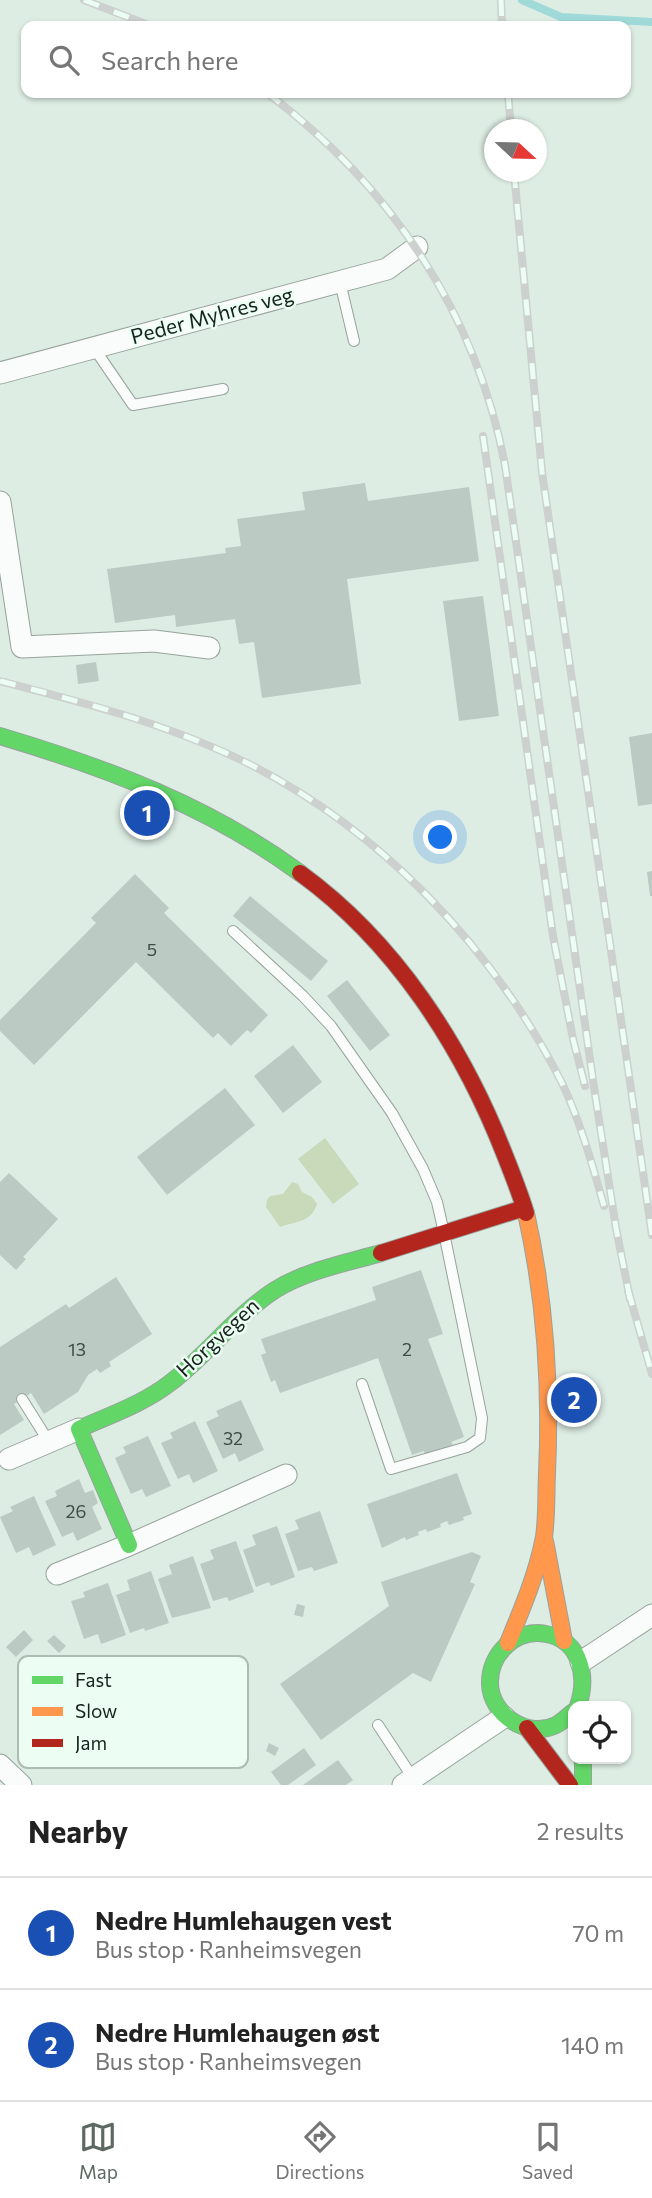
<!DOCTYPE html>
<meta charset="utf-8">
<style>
body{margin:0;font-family:Commissioner,sans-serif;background:#f6f6f6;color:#222}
.controls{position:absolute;right:21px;bottom:21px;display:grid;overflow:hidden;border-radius:14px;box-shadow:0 2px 5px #0004}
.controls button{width:63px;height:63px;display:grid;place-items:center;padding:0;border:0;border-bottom:2px solid #e0e0e0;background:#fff;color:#222;font:35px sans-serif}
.compass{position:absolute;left:484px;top:119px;width:63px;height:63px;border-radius:50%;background:#fff;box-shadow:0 2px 5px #0004;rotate:112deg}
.you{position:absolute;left:441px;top:838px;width:24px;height:24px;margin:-18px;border:5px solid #fff;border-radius:50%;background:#1a73e8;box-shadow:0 0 0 10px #1a73e833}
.badge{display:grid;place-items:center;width:46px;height:46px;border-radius:50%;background:#5c6962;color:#fff;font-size:23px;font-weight:700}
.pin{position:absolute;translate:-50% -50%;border:4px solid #fff;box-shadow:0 2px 7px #0006}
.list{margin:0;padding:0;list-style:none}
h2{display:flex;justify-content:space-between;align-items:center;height:91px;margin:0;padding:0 28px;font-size:30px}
h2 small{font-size:23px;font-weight:400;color:#767676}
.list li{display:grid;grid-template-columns:46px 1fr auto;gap:21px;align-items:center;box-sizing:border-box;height:112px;padding:0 28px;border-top:2px solid #e0e0e0}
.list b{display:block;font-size:26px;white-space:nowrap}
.list p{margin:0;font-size:23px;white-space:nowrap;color:#767676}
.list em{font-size:23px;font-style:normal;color:#767676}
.icon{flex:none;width:38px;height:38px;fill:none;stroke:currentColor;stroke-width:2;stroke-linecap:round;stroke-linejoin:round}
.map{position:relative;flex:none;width:652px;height:1785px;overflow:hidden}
.search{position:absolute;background:#fff;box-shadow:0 2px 5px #0004;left:21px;right:21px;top:21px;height:77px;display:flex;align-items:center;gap:18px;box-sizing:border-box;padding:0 24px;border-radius:14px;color:#767676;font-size:26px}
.sheet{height:315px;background:#fff}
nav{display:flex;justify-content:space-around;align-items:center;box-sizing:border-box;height:98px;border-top:2px solid #e0e0e0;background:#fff;font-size:19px;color:#767676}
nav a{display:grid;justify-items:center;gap:4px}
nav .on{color:#5c6962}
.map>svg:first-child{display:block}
</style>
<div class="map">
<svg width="652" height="1785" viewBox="0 0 652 1785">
<rect width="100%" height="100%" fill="#ddede4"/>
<!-- green -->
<g fill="#c8dab9">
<polygon points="325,1138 359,1184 333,1204 298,1159"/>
<path d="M292 1182 298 1184 302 1192 312 1197 317 1204C311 1223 296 1221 280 1227L266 1207 267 1200 270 1196 283 1194Z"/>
</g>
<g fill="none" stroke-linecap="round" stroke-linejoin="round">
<!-- stream -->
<polyline stroke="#9fdad9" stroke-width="8" points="522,0 561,17 652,22"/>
</g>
<!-- building -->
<g fill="#bccac4">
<polygon points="365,483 368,501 469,487 479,561 347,579 361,684 262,698 254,642 239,644 235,619 176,627 175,615 115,623 107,569 226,553 225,548 241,546 237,519 305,510 302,492"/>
<polygon points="483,596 499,716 459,721 443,601"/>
<polygon points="96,662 99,681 78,684 76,665"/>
<polygon points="652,733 652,804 638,806 629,737"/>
<polygon points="652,871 652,896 650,896 647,872"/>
<polygon points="135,874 169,908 164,913 268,1015 251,1033 247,1030 231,1046 218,1033 213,1038 136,962 34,1065 0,1031 0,1020 96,923 91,918"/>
<polygon points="250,896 328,961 311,981 233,916"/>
<polygon points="347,980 390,1035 370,1051 327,996"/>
<polygon points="293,1045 322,1082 283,1113 254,1076"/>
<polygon points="225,1088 255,1125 167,1195 137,1157"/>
<polygon points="9,1173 58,1219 23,1257 26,1259 16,1270 0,1255 0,1182"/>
<polygon points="421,1270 443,1334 428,1339 464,1437 451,1442 453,1445 425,1455 424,1451 412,1455 378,1358 280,1393 275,1380 271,1382 261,1355 266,1353 261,1339 376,1300 372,1287"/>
<polygon points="116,1277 152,1334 109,1362 111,1366 100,1373 97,1369 88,1375 78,1392 44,1414 31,1393 14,1404 24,1420 0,1435 0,1347 66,1304 69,1308"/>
<polygon points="241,1400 264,1450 239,1462 235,1453 223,1459 206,1422 219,1416 216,1411"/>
<polygon points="195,1421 218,1471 193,1483 189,1474 178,1479 161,1443 173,1438 170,1433"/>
<polygon points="148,1436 171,1486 146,1497 142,1489 131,1494 115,1458 126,1453 123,1447"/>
<polygon points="457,1473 472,1514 463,1517 464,1520 449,1525 447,1521 440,1524 441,1527 427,1532 426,1529 418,1532 419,1535 406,1540 405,1537 382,1548 367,1504"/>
<polygon points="79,1479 85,1493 93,1490 98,1503 92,1507 102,1529 77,1541 73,1532 62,1537 45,1501 57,1496 55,1491"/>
<polygon points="34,1496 56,1545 33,1556 29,1547 16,1553 0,1517 13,1511 10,1507"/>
<polygon points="320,1511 338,1563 314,1571 312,1567 298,1571 285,1534 299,1529 295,1520"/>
<polygon points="277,1526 295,1577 271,1586 269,1582 256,1587 243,1550 256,1545 252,1535"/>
<polygon points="236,1541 254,1592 229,1601 227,1597 213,1601 200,1564 214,1559 210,1550"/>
<polygon points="472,1552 481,1556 470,1582 475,1584 431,1682 413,1673 321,1740 280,1684 389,1606 381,1582"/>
<polygon points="193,1556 211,1608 172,1618 158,1579 172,1574 169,1565"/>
<polygon points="151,1571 169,1623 145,1631 144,1628 130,1633 116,1595 130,1590 127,1580"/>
<polygon points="108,1583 126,1635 101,1644 98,1634 84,1639 71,1601 85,1597 83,1592"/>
<polygon points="297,1604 305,1606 303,1617 294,1615"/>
<polygon points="24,1630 33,1640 16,1657 6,1647"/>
<polygon points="54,1635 66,1646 59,1653 47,1641"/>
<polygon points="269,1743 279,1748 275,1756 266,1751"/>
<polygon points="304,1748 316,1765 288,1785 281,1785 271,1772"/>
<polygon points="338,1760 353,1780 346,1785 303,1785"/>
</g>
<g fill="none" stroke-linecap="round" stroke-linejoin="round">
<defs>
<g id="lane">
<polyline points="340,282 354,341"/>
<polyline points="94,348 133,405 223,389"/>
<polyline points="233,931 303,996 331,1026 392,1113 423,1169 437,1202 444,1233 482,1418 480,1438 467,1447 391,1469 362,1384"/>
<polyline points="22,1399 49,1442"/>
<polyline points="378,1725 413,1778"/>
</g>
<g id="street">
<polyline points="0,373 387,269 417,247"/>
<polyline points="0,502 22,647 154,641 209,648"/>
<polyline points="9,1459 79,1429"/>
<polyline points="57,1574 129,1545 286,1475"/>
<polyline points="581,1662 652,1615"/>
<polyline points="0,1765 21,1785"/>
<polyline points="403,1785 504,1717"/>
</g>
<g id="fast">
<path d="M0 736C107 768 209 806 300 873"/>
<path d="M129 1545 79 1429C110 1415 143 1404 170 1383 207 1355 235 1316 275 1290 305 1271 346 1263 381 1253"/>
<path d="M573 1712C568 1716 562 1722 556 1725 528 1739 491 1715 490 1684 489 1654 516 1628 546 1634 581 1640 588 1677 578 1706"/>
<polyline points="583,1759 583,1785"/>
</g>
<g id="slow">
<polyline points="545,1541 564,1641"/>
<path d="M508 1643C522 1609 537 1574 544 1537 547 1516 546 1494 547 1473 551 1386 545 1298 526 1213"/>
</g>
<g id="jam">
<path d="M300 873C395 942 462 1046 504 1153 512 1173 520 1193 526 1213"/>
<polyline points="381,1253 524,1208"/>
<polyline points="527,1728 570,1785"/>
</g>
</defs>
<!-- lane casing -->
<use href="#lane" stroke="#97a39c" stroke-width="12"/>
<!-- street casing -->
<use href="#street" stroke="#97a39c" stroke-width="23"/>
<!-- fast casing -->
<use href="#fast" stroke="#97a39c" stroke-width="18"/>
<!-- slow casing -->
<use href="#slow" stroke="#97a39c" stroke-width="18"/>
<!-- jam casing -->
<use href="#jam" stroke="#97a39c" stroke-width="18"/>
<!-- lane -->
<use href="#lane" stroke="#fafcfb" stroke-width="10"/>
<!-- street -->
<use href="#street" stroke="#fafcfb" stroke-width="21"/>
<!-- fast -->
<use href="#fast" stroke="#63d668" stroke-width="16"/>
<!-- slow -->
<use href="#slow" stroke="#ff974d" stroke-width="16"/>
<!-- jam -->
<use href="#jam" stroke="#b3261e" stroke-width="16"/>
<defs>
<g id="rail">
<polyline points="84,0 151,26"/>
<polyline points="501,0 502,26"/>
<path d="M267 93C391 186 476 313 505 465L595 1094 616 1228 630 1299"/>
<polyline points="508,93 511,130"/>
<polyline points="514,172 542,472 652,1235"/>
<polyline points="483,436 553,936 573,1039 585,1086"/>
<path d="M0 681C82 702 164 723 241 760 377 826 492 946 561 1081 580 1120 592 1164 604 1206"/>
<polyline points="628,1290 652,1374"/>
</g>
</defs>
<!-- rail casing -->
<use href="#rail" stroke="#ccd0ce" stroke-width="8"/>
<!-- rail -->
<use href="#rail" stroke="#ecfef4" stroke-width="5" stroke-dasharray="16" stroke-linecap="butt"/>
</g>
<g text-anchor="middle" stroke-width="5" stroke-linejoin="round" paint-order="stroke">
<!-- number labels -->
<g font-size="18" fill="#404c46">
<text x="152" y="956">5</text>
<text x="77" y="1356">13</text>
<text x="407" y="1356">2</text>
<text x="233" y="1445">32</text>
<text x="76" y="1518">26</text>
</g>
<!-- street labels -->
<g font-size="21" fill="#17221c" stroke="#ecfef4">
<text transform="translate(212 316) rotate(-15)" y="7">Peder Myhres veg</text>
<text transform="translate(218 1338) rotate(-43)" y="7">Horgvegen</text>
</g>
</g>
<!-- legend -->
<rect x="18" y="1656" width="230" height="112" rx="10" fill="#ecfef4" stroke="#acbcb3" stroke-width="2"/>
<rect x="32" y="1676" width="31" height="8" fill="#63d668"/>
<rect x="32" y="1707" width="31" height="9" fill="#ff974d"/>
<rect x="32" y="1739" width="31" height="8" fill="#b3261e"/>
<g font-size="19" fill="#17221c">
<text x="75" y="1687">Fast</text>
<text x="75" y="1718">Slow</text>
<text x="75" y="1750">Jam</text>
</g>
</svg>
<div class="controls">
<button><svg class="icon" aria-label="locate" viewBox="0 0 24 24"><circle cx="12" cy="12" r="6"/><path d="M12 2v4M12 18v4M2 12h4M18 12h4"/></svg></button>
</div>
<svg class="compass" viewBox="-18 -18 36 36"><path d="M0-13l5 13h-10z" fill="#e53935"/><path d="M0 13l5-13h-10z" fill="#767676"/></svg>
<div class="you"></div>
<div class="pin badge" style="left:147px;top:813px;background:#1a4fb4">1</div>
<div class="pin badge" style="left:574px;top:1400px;background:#1a4fb4">2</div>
<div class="search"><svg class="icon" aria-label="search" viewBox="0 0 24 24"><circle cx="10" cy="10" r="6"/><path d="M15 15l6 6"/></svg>Search here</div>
</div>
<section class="sheet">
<h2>Nearby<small>2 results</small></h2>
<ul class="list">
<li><span class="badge" style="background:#1a4fb4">1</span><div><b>Nedre Humlehaugen vest</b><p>Bus stop · Ranheimsvegen</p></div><em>70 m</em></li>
<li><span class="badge" style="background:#1a4fb4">2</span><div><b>Nedre Humlehaugen øst</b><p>Bus stop · Ranheimsvegen</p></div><em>140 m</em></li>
</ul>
</section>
<nav>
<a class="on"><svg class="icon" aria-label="map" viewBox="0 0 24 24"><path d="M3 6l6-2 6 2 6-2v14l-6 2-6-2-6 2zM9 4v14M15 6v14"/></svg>Map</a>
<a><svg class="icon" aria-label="directions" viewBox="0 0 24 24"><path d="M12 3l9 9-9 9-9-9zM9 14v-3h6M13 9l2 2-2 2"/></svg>Directions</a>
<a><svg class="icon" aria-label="saved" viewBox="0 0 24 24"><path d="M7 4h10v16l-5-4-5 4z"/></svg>Saved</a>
</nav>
